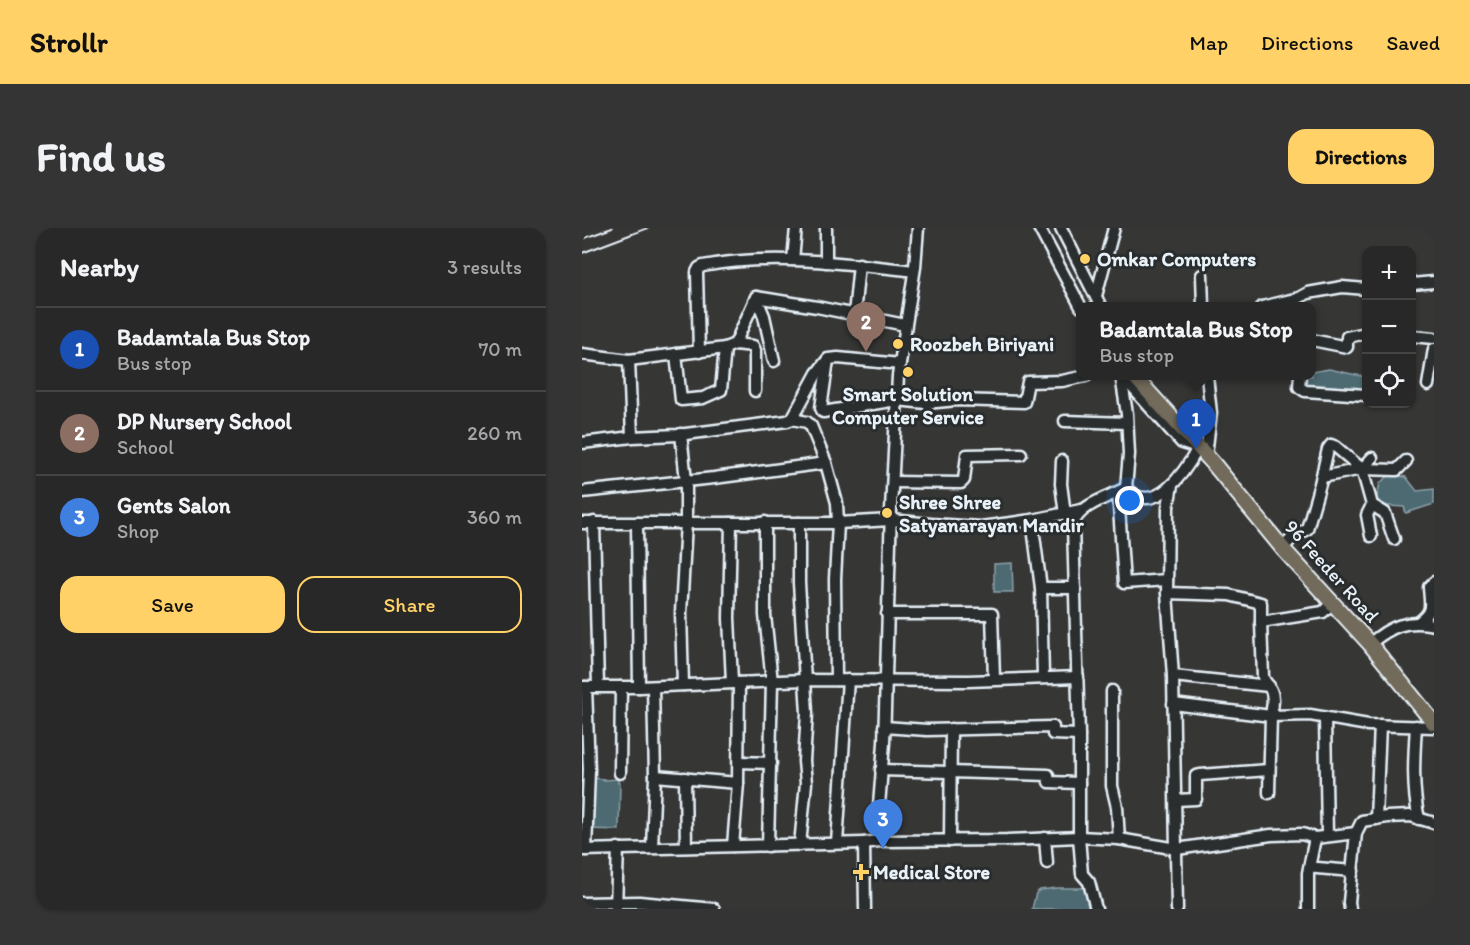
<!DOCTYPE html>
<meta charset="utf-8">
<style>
body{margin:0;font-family:Itim,sans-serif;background:#343434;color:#f1f3f6}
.controls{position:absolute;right:18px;top:18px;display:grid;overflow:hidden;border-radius:12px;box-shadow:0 2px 4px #0004}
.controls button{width:54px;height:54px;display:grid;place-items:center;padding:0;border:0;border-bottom:2px solid #444445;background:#282828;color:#f1f3f6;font:30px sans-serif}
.you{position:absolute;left:548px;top:273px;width:21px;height:21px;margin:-15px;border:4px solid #fff;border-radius:50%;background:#1a73e8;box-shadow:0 0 0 9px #1a73e833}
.badge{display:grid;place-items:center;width:39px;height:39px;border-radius:50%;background:#ffd166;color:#fff;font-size:20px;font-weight:700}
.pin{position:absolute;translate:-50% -50px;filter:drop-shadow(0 2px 3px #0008)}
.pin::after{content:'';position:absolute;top:32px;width:21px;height:18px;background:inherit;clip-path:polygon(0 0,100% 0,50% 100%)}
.popup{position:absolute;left:494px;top:74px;width:240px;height:78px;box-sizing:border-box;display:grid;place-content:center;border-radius:12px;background:#282828;filter:drop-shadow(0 2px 4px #0005);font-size:20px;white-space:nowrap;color:#a5a6a8}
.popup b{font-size:22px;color:#f1f3f6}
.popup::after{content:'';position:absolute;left:50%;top:100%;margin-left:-12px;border:12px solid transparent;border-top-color:#282828}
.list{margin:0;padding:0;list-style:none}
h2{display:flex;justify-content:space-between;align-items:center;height:78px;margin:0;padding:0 24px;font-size:26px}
h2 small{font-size:20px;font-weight:400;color:#a5a6a8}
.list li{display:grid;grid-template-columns:39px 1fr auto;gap:18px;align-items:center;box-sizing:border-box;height:84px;padding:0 24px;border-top:2px solid #444445}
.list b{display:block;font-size:22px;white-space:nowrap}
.list p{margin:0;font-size:20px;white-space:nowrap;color:#a5a6a8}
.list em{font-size:20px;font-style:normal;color:#a5a6a8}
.actions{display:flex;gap:12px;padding:18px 24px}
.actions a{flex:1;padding:14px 0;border:2px solid #ffd166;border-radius:18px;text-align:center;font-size:21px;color:#ffd166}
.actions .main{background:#ffd166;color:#111}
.icon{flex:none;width:33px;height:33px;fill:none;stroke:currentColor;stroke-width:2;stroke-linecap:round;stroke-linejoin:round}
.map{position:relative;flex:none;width:852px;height:681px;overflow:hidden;border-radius:18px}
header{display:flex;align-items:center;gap:36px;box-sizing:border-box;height:84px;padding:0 30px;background:#ffd166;color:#111}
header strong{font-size:28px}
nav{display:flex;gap:33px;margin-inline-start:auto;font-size:21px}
.intro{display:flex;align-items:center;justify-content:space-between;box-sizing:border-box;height:144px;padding:0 36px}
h1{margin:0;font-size:42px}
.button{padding:15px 27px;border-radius:18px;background:#ffd166;color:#111;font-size:21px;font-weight:700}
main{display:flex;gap:36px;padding:0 36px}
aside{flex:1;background:#282828;border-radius:18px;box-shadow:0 2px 4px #0004}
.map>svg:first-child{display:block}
</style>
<header>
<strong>Strollr</strong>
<nav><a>Map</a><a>Directions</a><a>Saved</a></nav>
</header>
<div class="intro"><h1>Find us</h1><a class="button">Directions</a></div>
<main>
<aside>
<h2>Nearby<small>3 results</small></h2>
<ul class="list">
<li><span class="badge" style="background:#1a4fb4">1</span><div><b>Badamtala Bus Stop</b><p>Bus stop</p></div><em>70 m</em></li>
<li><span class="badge" style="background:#8d6e63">2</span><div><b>DP Nursery School</b><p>School</p></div><em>260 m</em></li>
<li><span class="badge" style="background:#3f7fe0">3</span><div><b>Gents Salon</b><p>Shop</p></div><em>360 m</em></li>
</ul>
<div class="actions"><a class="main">Save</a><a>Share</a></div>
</aside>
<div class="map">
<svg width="852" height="681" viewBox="0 0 852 681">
<rect width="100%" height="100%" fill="#363635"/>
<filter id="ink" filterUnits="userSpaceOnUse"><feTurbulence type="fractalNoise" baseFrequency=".0167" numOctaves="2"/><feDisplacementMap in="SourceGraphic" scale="12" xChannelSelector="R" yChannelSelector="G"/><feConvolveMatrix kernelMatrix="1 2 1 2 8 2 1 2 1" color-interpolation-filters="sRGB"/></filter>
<g filter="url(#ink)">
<!-- water -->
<g fill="#4e6a72" stroke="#8ca0a8" stroke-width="1.5">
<polygon points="747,141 784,149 784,170 724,163 724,148 730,148 730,144"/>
<polygon points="808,247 824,249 835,263 852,261 852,276 824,285 822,279 793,277 798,255"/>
<polygon points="430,335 431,364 412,364 412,336"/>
<polygon points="9,550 22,551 22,552 36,551 36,555 38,555 37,602 7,601"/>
<polygon points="475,660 504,660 512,681 450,681 454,665 458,662"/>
</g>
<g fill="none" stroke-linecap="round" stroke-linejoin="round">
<defs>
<g id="minor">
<polyline points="457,0 499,79"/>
<polyline points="479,0 519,79"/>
<polyline points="211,32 214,0"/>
<polyline points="244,34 244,0"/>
<polyline points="620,47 621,79"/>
<polyline points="830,56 852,54"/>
<polyline points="514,68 532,0"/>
<polyline points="174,69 182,88 192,133"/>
<polyline points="680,79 717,70 726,65 760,59 784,61"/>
<polyline points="272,87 277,36"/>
<polyline points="830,108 852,110"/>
<polyline points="730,112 765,119 765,109 784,105"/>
<polyline points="153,116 171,118 173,122 173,163"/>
<path d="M117 124 115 44 117 40 121 38C191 25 262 35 332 43"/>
<polyline points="0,126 47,132 143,120 153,116 174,69 235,79 323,97"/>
<polyline points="94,126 99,172 121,170 139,162 143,120"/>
<polyline points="47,132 50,209"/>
<polyline points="246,132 239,180 241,184 315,172 344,175 375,172 442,174 446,154 480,153 504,148"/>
<polyline points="539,148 545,186 547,226 544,260"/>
<polyline points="540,148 600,215 616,220"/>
<polyline points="718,148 717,159 723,163 784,167"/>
<polyline points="846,157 852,121"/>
<polyline points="210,191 225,194 229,198 244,235 255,275 256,295 253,351 254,452"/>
<polyline points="483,193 545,195"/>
<polyline points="99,206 104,253 104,294 99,385 101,457"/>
<polyline points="0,215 50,209 96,207 205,193 210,191 235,145 246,131 256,130 318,136"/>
<polyline points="624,228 629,185 625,148"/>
<polyline points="480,233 479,256 483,286"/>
<polyline points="780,241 815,242 824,233"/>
<polyline points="740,249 780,241 790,230"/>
<polyline points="311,254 379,255 382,252 385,227 439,226"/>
<polyline points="590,257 586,279 585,365 647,367 679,375 679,394 741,384 750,375"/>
<polyline points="0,264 132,250 244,235"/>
<polyline points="536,264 542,355 585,352"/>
<polyline points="450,292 459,360 461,449"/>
<polyline points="12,294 16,459"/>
<polyline points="183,294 183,387 190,454 186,618"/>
<polyline points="0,295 256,295 309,292 349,296 399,299 450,292 499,282"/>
<polyline points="55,295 57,459"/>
<polyline points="149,295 147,390 150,454"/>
<polyline points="217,295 217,355 225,485 222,533 224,555 218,617"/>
<polyline points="789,308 785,287 790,277"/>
<polyline points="701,320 712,308 725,301 738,256 746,221 749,217 754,219 780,241 790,277 803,285 812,311"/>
<polyline points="459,360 493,360"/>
<polyline points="585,365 591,448 595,681"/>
<polyline points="305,386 410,386 412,451"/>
<path d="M679 394 681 449C683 455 686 456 689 462 693 470 690 479 689 488L728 487 786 497 852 499"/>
<path d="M837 394C852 383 848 377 847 359L852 354"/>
<path d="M788 416C808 398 826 391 852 397"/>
<polyline points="591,448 687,458"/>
<polyline points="0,459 57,459 222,452 386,453 496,449"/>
<polyline points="530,463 530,558 535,579 537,611"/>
<polyline points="591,476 689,488 687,565"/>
<polyline points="743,490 745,608"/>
<path d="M834 498C832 529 830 560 837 591"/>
<polyline points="302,499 345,502 471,499 471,506 497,507"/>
<polyline points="157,534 189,535"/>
<polyline points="299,542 466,547 467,554 497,555"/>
<polyline points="38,545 39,459"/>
<polyline points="73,548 156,555"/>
<polyline points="103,550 104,619"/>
<polyline points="594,572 614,571 614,548 618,547 687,542"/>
<polyline points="794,591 798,497"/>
<polyline points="463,610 465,635"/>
<polyline points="297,613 425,612 497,609 537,611 595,621 689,607 720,606 733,610 774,605"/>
<polyline points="368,613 369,501"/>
<polyline points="255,615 266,452"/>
<polyline points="151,618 156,555 157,455"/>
<polyline points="70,619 73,548 71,459"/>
<polyline points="0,622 282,615"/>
<polyline points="4,622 7,542 4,459"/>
<polyline points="735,640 771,643"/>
<polyline points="0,675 57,674 132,681"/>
<polyline points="34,680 36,620"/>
<polyline points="283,681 282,615 297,613 296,590 302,515 309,281 316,148 333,39 336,0"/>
<path d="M514 681 507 654 500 646 497 609V507L491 297C496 277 527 269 544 260 573 291 604 242 616 220"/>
<polyline points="726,681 726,645 733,610"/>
<polyline points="768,681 767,674 774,605 780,593 805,589 829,588 852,595"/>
</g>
<polyline id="major" points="552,148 630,234 702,322 788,416 852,495"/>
</defs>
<!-- minor casing -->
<use href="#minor" stroke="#e8f1f8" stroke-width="15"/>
<!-- major casing -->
<use href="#major" stroke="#e8f1f8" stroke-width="18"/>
<!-- minor -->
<use href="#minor" stroke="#2a2d2e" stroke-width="10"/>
<!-- major -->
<use href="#major" stroke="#726b5a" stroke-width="14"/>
<!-- rail -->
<g stroke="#e8f1f8" stroke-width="2">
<polyline points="0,11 30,0"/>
<polyline points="0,25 66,0"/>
</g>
</g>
</g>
<!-- markers -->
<g fill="#ffd166" stroke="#2a2d2e" stroke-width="2">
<circle cx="503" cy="31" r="6"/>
<circle cx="316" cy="116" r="6"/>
<circle cx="326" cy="144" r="6"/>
<circle cx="305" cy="285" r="6"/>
<path d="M276 635h6v6h6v6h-6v6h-6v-6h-6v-6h6z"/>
</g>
<g text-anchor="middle" stroke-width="6" stroke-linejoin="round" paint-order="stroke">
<!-- poi labels -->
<g font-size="20" font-weight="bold" fill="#e8f1f8" stroke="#2a2d2e" text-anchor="start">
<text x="515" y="38">Omkar Computers</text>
<text x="328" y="123">Roozbeh Biriyani</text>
<text x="326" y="173" text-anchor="middle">Smart Solution<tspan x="326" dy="23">Computer Service</tspan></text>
<text x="317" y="281">Shree Shree<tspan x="317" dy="23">Satyanarayan Mandir</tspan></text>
<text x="291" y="651">Medical Store</text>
</g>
<!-- street labels -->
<g font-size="20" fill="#e8f1f8" stroke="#2a2d2e">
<text transform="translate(750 343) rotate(48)" y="7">96 Feeder Road</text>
</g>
</g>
</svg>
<div class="controls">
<button>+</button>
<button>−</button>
<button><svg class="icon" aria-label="locate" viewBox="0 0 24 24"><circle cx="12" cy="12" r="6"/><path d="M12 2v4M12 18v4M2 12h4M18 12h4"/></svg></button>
</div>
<div class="you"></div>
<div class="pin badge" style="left:614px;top:221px;background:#1a4fb4">1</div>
<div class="popup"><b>Badamtala Bus Stop</b>Bus stop</div>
<div class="pin badge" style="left:284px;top:124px;background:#8d6e63">2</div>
<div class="pin badge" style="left:301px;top:621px;background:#3f7fe0">3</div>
</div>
</main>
